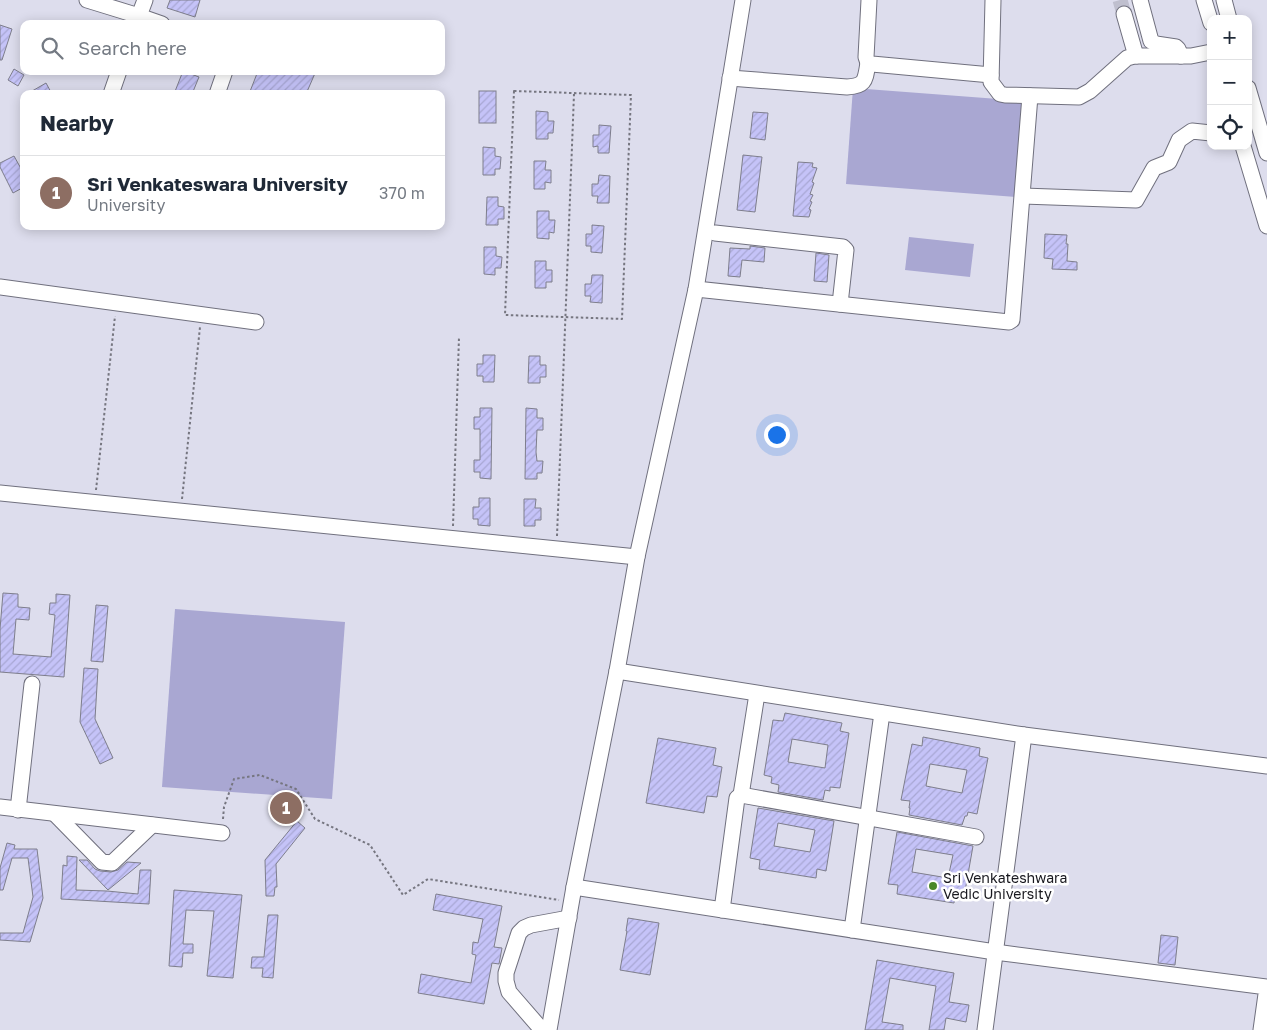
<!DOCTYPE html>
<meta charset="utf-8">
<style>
body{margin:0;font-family:"Golos Text",sans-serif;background:#f6f6f7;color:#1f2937}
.controls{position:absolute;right:15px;top:15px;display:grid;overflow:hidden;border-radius:10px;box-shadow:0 2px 12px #0003}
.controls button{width:45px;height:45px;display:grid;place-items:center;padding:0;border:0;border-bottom:1px solid #e0e1e3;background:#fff;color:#1f2937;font:25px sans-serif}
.you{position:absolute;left:776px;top:434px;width:18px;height:18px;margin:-12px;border:4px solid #fff;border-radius:50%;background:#1a73e8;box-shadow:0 0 0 8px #1a73e833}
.badge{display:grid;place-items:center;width:32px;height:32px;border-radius:50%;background:#4a8828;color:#fff;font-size:16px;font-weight:700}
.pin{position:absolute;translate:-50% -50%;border:2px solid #fff;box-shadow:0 1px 5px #0006}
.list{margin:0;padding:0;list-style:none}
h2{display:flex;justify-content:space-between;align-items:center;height:65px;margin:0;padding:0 20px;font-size:21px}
h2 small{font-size:16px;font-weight:400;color:#747a83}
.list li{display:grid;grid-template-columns:32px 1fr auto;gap:15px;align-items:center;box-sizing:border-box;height:75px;padding:0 20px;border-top:1px solid #e0e1e3}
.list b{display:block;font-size:19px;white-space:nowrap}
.list p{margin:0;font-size:16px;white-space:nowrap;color:#747a83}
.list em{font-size:16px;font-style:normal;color:#747a83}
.icon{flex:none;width:28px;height:28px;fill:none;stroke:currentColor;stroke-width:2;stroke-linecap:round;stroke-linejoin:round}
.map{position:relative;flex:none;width:1267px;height:1030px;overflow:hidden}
.search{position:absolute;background:#fff;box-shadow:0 2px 12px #0003;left:20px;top:20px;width:425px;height:55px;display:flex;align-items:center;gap:12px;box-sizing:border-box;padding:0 18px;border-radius:10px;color:#747a83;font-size:19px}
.panel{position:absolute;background:#fff;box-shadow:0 2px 12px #0003;left:20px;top:90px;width:425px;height:140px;border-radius:10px}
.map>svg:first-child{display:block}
</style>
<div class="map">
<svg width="1267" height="1030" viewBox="0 0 1267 1030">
<defs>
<pattern id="building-hatch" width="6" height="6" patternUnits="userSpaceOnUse" patternTransform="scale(1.25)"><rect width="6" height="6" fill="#c5c3f8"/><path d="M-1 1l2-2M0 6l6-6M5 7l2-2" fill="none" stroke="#a8a7d4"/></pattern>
</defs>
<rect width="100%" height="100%" fill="#dddded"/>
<!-- green -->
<g fill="#a9a7d2">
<polygon points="853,88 1024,101 1016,197 846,184"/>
<polygon points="909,237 974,244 970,277 905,270"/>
<polygon points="175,609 345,622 332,799 162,787"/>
</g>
<!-- building -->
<g fill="url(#building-hatch)" stroke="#7e7e8c" fill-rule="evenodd">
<polygon points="170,0 200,0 195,17 167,8"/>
<polygon points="0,25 12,29 2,60 0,60"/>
<polygon points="14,69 24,75 18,86 8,80"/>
<polygon points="183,71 199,77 192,94 174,94"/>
<polygon points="258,71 316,71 306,94 249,94"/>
<polygon points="46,83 52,94 27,94"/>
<rect x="479" y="91" width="17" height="32"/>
<polygon points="536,111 548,112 548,121 554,121 553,133 548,133 548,139 536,139"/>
<polygon points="753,112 768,113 765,140 750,138"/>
<polygon points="599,125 611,126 609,153 598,153 598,146 593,147 593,135 599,135"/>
<polygon points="483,147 495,148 495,156 501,157 500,169 495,169 495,175 483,175"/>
<polygon points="743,155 762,157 755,212 737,210"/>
<polygon points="14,156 24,174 24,187 13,193 0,167 0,163"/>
<polygon points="534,161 546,161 545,170 551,170 551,183 545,182 545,189 534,189"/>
<polygon points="798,162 813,163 812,167 817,168 812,182 814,183 810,194 813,195 810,201 812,202 809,209 811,210 809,217 793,216"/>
<polygon points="599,175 610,176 609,203 597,203 598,196 592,196 592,184 598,184"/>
<polygon points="487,197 498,197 498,206 504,207 504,219 498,219 498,225 486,225"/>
<polygon points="537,211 549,211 549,220 555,220 554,233 549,232 549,239 537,238"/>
<polygon points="592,225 604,226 602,253 591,252 591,246 586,246 586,234 592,234"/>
<polygon points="1045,234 1067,235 1066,244 1068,244 1067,261 1077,262 1077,270 1052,269 1053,259 1044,258"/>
<polygon points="750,246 765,248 764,262 742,260 740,277 728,276 730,248 750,249"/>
<polygon points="484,247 496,247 496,256 502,257 501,268 495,268 495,275 484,274"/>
<polygon points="816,253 829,255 827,282 814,281"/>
<polygon points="535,261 546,261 546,270 552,270 552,282 546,282 546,288 535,288"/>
<polygon points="592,275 603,275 602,303 590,302 591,296 585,296 585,284 591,284"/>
<polygon points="483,355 495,355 494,382 483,382 483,376 477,376 477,364 483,364"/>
<polygon points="529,356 540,356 540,365 546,365 546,377 540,377 540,383 528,383"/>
<polygon points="480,408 492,408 491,479 480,478 480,472 474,472 474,460 480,460 480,429 474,429 474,417 480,417"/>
<polygon points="526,408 537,409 537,418 543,418 543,430 537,430 536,452 537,461 543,461 542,473 537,473 537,479 525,479"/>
<polygon points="479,498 490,498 490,526 478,525 478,519 473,519 473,507 479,507"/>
<polygon points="524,499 536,499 535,508 541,508 541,520 535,520 535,526 524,526"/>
<polygon points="3,593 18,594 18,607 30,608 29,620 16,619 13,654 51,657 55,615 49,614 50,603 56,603 56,594 70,595 64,677 0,672 0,629"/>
<polygon points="96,605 108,606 103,662 91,661"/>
<polygon points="84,668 98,669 95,719 113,758 100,764 80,722"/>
<path d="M785 713 842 723 840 731 849 733 840 788 830 787V791L825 790 823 800 778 792 779 785 771 783 772 777 764 775 773 720 783 721ZM792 739 828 745 825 768 788 762Z"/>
<path d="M923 737 980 748 979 756 988 758 977 814 968 812 967 816H965L962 825 909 815 910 808H909L910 801 901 800 912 744 922 746ZM930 764 967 770 962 793 926 786Z"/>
<polygon points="658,738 716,748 713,765 722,767 717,797 707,796 704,813 646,803"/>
<path d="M758 808 834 821 826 871 817 869 816 878 759 869 760 860 750 858ZM778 823 815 830 810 852 774 846Z"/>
<polygon points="297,821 305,828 276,864 277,887 275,887 274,896 266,896 265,860"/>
<path d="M897 832 973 846 964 897 955 895 954 903 897 894 898 885 888 884ZM916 849 953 855 948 878 912 872Z"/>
<polygon points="7,843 15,845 14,849 37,849 43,898 30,942 0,940 0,933 23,933 33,897 28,858 12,858 3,890 0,890 0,868"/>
<polygon points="67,856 77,857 76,890 107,891 138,894 140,870 151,870 149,904 61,899 63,865 67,866"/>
<polygon points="79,860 87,860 95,869 100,871 111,872 118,870 127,862 141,863 108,890"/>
<polygon points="174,890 242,895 233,978 207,976 214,911 186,910 183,944 193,944 193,953 183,953 182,967 169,966"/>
<polygon points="436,894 502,906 494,947 502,948 499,964 492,963 484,1004 418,993 421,974 471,983 476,955 472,954 473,942 478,943 483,919 433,910"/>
<polygon points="268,915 278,915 273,978 262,977 263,968 251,968 252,957 264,957"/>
<polygon points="628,918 659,923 650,975 620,970 627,931 626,931"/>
<polygon points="1161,935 1178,937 1175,965 1158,963"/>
<polygon points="877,960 954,973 949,1002 969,1005 966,1022 946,1018 944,1030 929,1030 936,986 890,978 882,1022 903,1025 903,1030 865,1030"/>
</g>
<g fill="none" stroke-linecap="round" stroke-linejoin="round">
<!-- minor-tunnel -->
<polyline stroke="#bfbfce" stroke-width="15" stroke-dasharray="15 8" stroke-linecap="butt" points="1120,0 1124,14"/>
<defs>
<g id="minor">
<polyline points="87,0 139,16 145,0"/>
<polyline points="869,0 866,57 868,63 872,64 991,75"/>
<polyline points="993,0 991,82 1000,94 1005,95 1079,97 1090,91 1127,58 1134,56 1191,56 1211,52"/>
<polyline points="1140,0 1151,41 1156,44 1176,47 1178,49 1181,56"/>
<polyline points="1204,0 1211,23"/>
<polyline points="1224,0 1229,19"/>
<polyline points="1124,14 1136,56"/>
<polyline points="136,24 139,16 162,24"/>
<path d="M730 78 847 87C866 86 865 80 868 63"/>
<polyline points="1248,88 1267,153"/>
<polyline points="111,94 119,71"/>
<polyline points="217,94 225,71"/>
<polyline points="1243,146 1267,226"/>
<polyline points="1023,196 1136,200 1154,168 1169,162 1179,140 1192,131 1211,133"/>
<polyline points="715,233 843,247 846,250 840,304"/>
<polyline points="0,287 256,322"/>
<polyline points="696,289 1009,322 1012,320 1030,96"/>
<polyline points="0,493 637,557"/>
<polyline points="617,671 1024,735 1267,766"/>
<polyline points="741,795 757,694"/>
<polyline points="0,807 222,833"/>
<polyline points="18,810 32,684"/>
<polyline points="55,814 102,862 112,863 152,825"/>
<polyline points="574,887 995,952 1267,987 1261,1030"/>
<polyline points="722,910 737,798 741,795 976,837"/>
<polyline points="852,930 882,713"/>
<polyline points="542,1030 509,992 506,981 506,973 519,933 524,928 531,925 569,918"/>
<polyline points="549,1030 574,887 617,671 637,557 696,289 743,0"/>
<polyline points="985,1030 1024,735"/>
</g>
</defs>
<!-- minor casing -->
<use href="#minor" stroke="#70707e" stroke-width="17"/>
<!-- path -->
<g stroke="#767680" stroke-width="2" stroke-dasharray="2.5 2.5" stroke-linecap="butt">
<polygon points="514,91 631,95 622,319 505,315"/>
<polyline points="96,490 115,316"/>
<polyline points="182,499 200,327"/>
<polyline points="453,526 459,337"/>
<polyline points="557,536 574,94"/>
<polyline points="223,819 224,807 234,779 260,775 296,789 315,819 370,845 403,895 428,879 559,900"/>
</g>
<!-- minor -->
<use href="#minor" stroke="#fff" stroke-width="15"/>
</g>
<!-- markers -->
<circle fill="#4a8828" stroke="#fff" stroke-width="2" cx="933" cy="886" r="5"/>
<g text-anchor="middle" stroke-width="5" stroke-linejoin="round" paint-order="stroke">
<!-- poi labels -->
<g font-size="14" fill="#18181e" stroke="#fff" text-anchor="start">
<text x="943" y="883">Sri Venkateshwara<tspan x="943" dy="16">Vedic University</tspan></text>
</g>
</g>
</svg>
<div class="controls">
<button>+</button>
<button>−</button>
<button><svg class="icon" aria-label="locate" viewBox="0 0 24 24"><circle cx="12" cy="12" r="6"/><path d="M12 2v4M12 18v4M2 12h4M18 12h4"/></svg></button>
</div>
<div class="you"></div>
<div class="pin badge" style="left:286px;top:808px;background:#8d6e63">1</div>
<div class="search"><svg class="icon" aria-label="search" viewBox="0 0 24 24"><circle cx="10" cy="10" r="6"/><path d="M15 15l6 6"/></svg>Search here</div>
<section class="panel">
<h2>Nearby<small></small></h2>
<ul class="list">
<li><span class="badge" style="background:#8d6e63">1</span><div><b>Sri Venkateswara University</b><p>University</p></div><em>370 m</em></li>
</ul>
</section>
</div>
